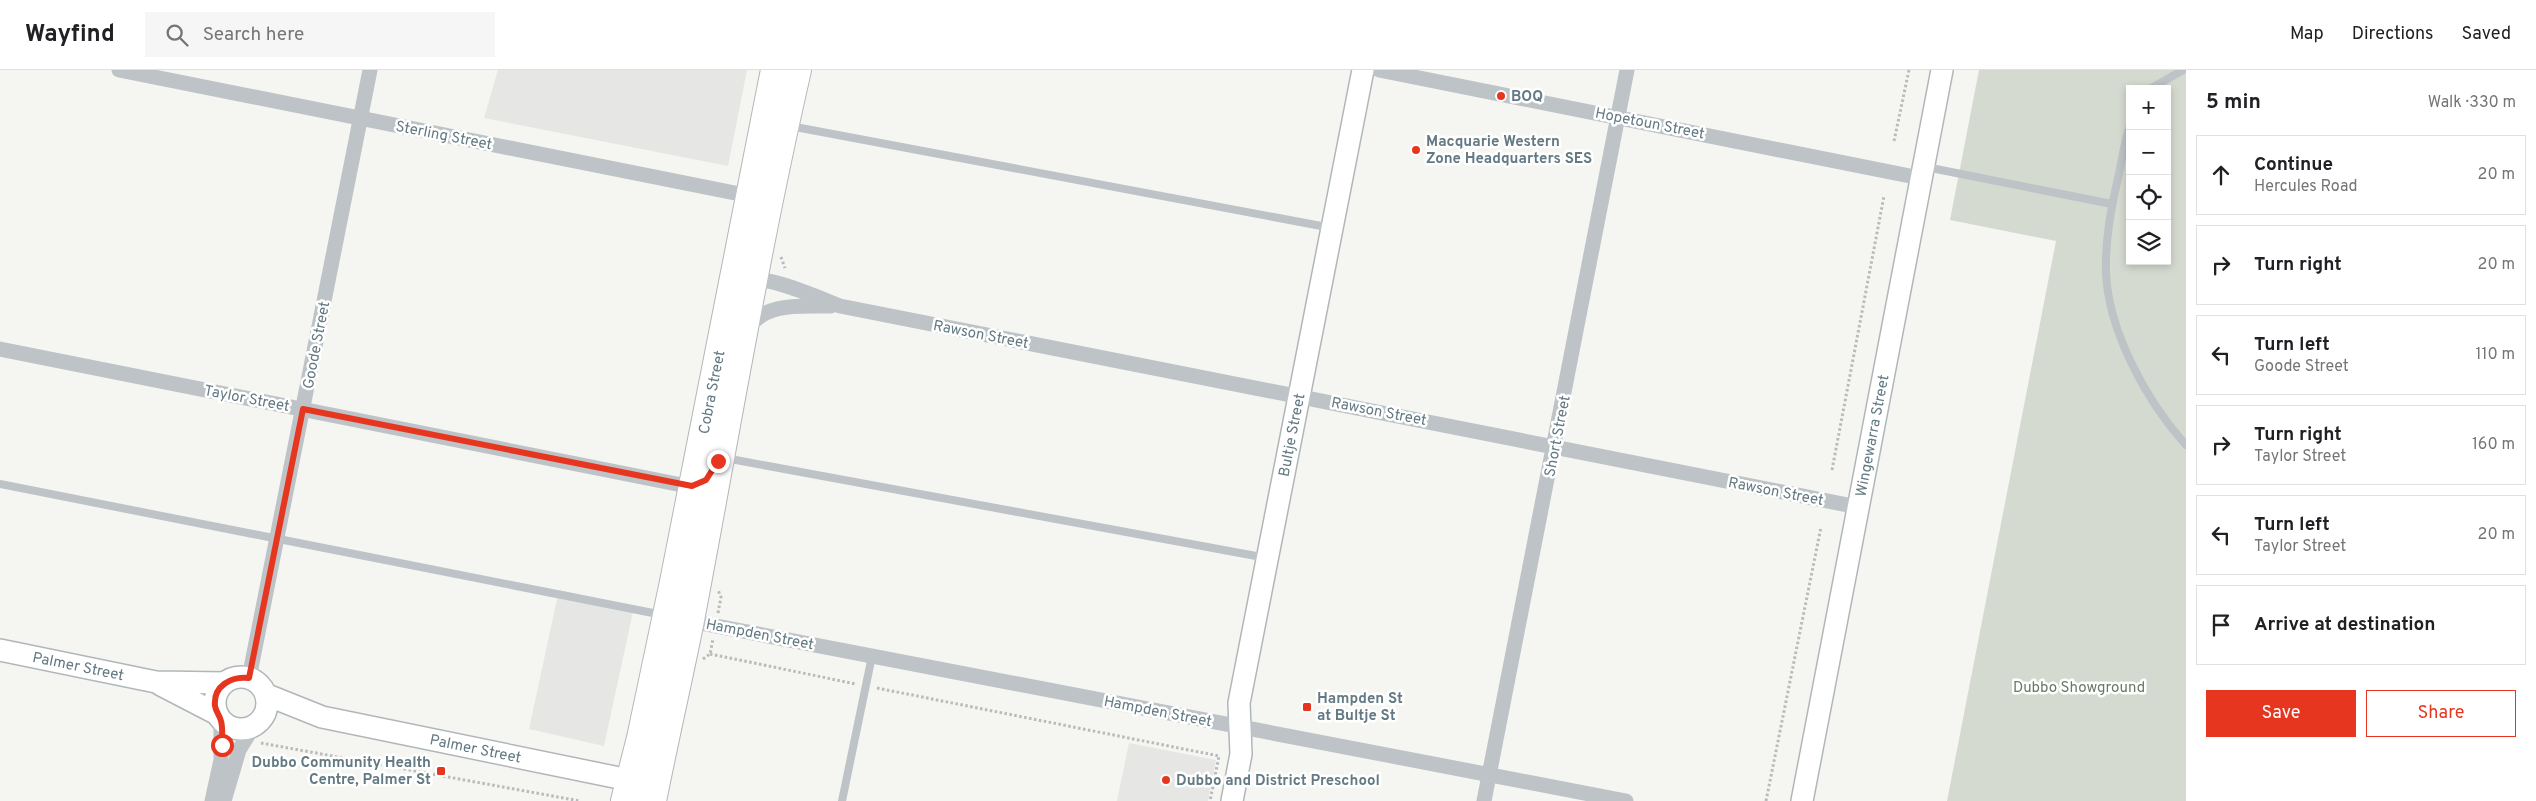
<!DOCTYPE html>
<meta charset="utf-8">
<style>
body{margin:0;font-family:Overpass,sans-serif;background:#f6f6f6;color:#202124}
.controls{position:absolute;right:15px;top:15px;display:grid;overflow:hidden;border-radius:0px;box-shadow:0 2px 8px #0003}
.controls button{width:45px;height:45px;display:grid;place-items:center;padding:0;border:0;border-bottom:1px solid #e0e0e0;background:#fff;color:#202124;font:25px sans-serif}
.stop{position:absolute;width:15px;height:15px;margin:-11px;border:4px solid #e7361f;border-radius:50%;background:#fff}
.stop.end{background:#e7361f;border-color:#fff;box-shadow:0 1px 5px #0008}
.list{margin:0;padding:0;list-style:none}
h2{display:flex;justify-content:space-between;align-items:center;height:65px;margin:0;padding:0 20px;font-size:21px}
h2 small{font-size:16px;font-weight:400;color:#757577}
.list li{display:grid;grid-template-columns:32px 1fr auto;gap:15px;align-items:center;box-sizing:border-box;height:80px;margin:0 10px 10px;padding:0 10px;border:1px solid #e0e0e0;border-radius:0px}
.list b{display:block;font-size:19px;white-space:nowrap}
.list p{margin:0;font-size:16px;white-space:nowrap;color:#757577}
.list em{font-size:16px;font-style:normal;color:#757577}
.actions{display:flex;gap:10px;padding:15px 20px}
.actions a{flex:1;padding:11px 0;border:1px solid #e7361f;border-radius:0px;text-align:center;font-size:18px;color:#e7361f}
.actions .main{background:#e7361f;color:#fff}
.icon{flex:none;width:28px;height:28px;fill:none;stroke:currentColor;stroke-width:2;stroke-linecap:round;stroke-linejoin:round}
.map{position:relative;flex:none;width:2186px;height:731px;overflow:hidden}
header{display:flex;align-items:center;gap:30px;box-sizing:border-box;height:70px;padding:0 25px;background:#fff;border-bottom:1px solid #e0e0e0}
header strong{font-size:24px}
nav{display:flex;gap:28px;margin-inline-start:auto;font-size:18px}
.search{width:350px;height:45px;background:#f6f6f6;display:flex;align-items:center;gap:12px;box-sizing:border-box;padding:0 18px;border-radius:0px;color:#757577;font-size:19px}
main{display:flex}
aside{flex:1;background:#fff}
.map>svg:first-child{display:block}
</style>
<header>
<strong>Wayfind</strong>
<div class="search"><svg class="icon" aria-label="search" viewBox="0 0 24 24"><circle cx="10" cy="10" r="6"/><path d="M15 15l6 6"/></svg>Search here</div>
<nav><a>Map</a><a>Directions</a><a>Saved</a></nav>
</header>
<main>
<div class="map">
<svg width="2186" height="731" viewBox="0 0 2186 731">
<rect width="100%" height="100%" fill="#f5f5f1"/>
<!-- built -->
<g fill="#e6e7e5">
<polygon points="498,0 747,0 728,96 484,48"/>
<polygon points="559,520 634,537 604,676 529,659"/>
<polygon points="1129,673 1216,690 1208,731 1117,731"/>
</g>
<!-- green -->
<path fill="#d5dad0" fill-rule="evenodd" d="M1979 0H2186V731H1947L2056 171 1950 150ZM2130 19H2167V191H2130Z"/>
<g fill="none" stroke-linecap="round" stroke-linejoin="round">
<defs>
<g id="secondary">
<path id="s1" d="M0 580 156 612 224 613"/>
<circle cx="241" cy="633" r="26"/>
<polyline points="161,615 217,644"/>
<path id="s2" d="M267 625 322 647 629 710"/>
<path id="s3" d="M1232 731 1241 684 1239 633 1363 0"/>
<path id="s4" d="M1802 731 1942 0"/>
</g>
<g id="highway">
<path id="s5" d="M625 731 641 668 674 512 775 0"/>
<path d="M652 731C664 670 678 610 690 550 725 366 755 182 797 0"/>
</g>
</defs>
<!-- secondary casing -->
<use href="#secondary" stroke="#b0b7ba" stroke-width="24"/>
<!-- highway casing -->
<use href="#highway" stroke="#b3b7ba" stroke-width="30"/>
<!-- path -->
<g stroke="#b7bbbd" stroke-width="3" stroke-dasharray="2.5 2.5" stroke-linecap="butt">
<polyline points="1894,71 1909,0"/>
<polyline points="781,187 785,198"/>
<polyline points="1832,400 1884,126"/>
<polyline points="718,543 721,527 718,520"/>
<polyline points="710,584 856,614"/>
<polyline points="703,589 710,584 713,569"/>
<polyline points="877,618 1219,686 1210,731"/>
<polyline points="261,673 580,731"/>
<polyline points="1766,731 1821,457"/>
</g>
<!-- lane -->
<g stroke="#bdc3c6" stroke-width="8">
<polyline points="2150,19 2183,0"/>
<polyline points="790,56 1332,158"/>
<path d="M2130 56C2124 72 2122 91 2118 108 2111 139 2105 170 2106 202 2108 261 2147 332 2186 375"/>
<polyline points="1926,97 2112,134"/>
<polyline points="725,388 1267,488"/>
<polyline points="0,414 663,545"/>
<polyline points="842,731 872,586"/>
</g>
<!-- street -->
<g stroke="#bdc3c6" stroke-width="15">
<polyline points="119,0 755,127"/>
<polyline points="1379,0 1920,108"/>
<path d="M747 211C764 203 821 229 840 236L1858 437"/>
<path d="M747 259C767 231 801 237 831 236"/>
<polyline points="0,279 692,417 700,414"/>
<polyline points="690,551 1626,731"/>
<polyline points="249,608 370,0"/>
<polyline points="212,731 221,690 221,649"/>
<polyline points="224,731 239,680 253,657"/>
<polyline points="1484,731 1627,0"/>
</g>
<!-- secondary -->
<use href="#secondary" stroke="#fff" stroke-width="21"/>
<!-- highway -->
<use href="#highway" stroke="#fff" stroke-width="28"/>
</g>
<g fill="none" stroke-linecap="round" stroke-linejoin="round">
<!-- route -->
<path stroke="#e7361f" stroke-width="6" d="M222 675C222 667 223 658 221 651 220 646 216 642 215 636 213 616 231 606 249 608L303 339 692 416 706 410 718 391"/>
</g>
<!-- markers -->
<g fill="#e7361f" stroke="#fff" stroke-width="2">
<circle cx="1501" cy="26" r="5"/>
<circle cx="1416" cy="80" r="5"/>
<rect x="1302" y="632" width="10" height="10" rx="2.5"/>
<rect x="436" y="696" width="10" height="10" rx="2.5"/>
<circle cx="1166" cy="710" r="5"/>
</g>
<g text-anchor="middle" stroke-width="5" stroke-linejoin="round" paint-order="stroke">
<!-- poi labels -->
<g font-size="15" font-weight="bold" fill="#637983" stroke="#fff" text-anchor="start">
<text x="1511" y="31">BOQ</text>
<text x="1426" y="76">Macquarie Western<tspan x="1426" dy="17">Zone Headquarters SES</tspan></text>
<text x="1317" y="633">Hampden St<tspan x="1317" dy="17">at Bultje St</tspan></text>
<text x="431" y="697" text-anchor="end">Dubbo Community Health<tspan x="431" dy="17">Centre, Palmer St</tspan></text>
<text x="1176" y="715">Dubbo and District Preschool</text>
</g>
<!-- street labels -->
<g font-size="15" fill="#637983" stroke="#fff">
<text transform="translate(1650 53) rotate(11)" y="5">Hopetoun Street</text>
<text transform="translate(444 65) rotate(11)" y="5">Sterling Street</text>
<text transform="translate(981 264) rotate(11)" y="5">Rawson Street</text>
<text transform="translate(316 275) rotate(-79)" y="5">Goode Street</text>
<text dy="5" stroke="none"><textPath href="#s5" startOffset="418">Cobra Street</textPath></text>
<text transform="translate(247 328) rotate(11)" y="5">Taylor Street</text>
<text transform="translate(1379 341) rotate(11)" y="5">Rawson Street</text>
<text dy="5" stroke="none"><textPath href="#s3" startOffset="372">Bultje Street</textPath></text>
<text dy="5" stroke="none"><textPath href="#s4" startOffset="372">Wingewarra Street</textPath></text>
<text transform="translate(1557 366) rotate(-79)" y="5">Short Street</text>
<text transform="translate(1776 421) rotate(11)" y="5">Rawson Street</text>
<text transform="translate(760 564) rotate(11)" y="5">Hampden Street</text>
<text dy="5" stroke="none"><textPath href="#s1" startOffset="80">Palmer Street</textPath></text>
<text transform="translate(1158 641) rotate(11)" y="5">Hampden Street</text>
<text dy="5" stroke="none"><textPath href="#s2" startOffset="216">Palmer Street</textPath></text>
</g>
<!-- park labels -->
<g font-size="15" fill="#6a7a62" stroke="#fff">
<text x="2079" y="622">Dubbo Showground</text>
</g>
</g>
</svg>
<div class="controls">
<button>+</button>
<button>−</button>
<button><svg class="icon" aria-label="locate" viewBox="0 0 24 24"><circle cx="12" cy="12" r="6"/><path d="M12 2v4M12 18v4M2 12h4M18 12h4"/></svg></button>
<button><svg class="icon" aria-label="layers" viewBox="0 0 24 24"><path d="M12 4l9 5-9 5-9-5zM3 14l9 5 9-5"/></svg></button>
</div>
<div class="stop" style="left:222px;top:675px"></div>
<div class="stop end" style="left:718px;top:391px"></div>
</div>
<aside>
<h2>5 min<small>Walk · 330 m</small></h2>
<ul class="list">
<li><svg class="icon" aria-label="ahead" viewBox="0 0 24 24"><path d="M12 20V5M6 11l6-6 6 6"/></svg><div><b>Continue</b><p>Hercules Road</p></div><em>20 m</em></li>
<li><svg class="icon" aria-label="right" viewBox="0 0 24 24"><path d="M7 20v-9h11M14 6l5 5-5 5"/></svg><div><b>Turn right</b></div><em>20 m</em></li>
<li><svg class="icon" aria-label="left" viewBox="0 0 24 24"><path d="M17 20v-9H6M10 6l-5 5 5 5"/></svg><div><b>Turn left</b><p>Goode Street</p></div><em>110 m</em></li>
<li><svg class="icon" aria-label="right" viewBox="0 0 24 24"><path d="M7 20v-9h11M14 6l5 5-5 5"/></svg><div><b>Turn right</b><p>Taylor Street</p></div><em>160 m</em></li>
<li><svg class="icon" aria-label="left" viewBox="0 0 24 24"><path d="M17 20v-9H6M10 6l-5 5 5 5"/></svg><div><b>Turn left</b><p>Taylor Street</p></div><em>20 m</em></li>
<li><svg class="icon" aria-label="arrive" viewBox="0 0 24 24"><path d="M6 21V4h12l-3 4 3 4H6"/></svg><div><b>Arrive at destination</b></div></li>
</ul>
<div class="actions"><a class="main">Save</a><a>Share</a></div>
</aside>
</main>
